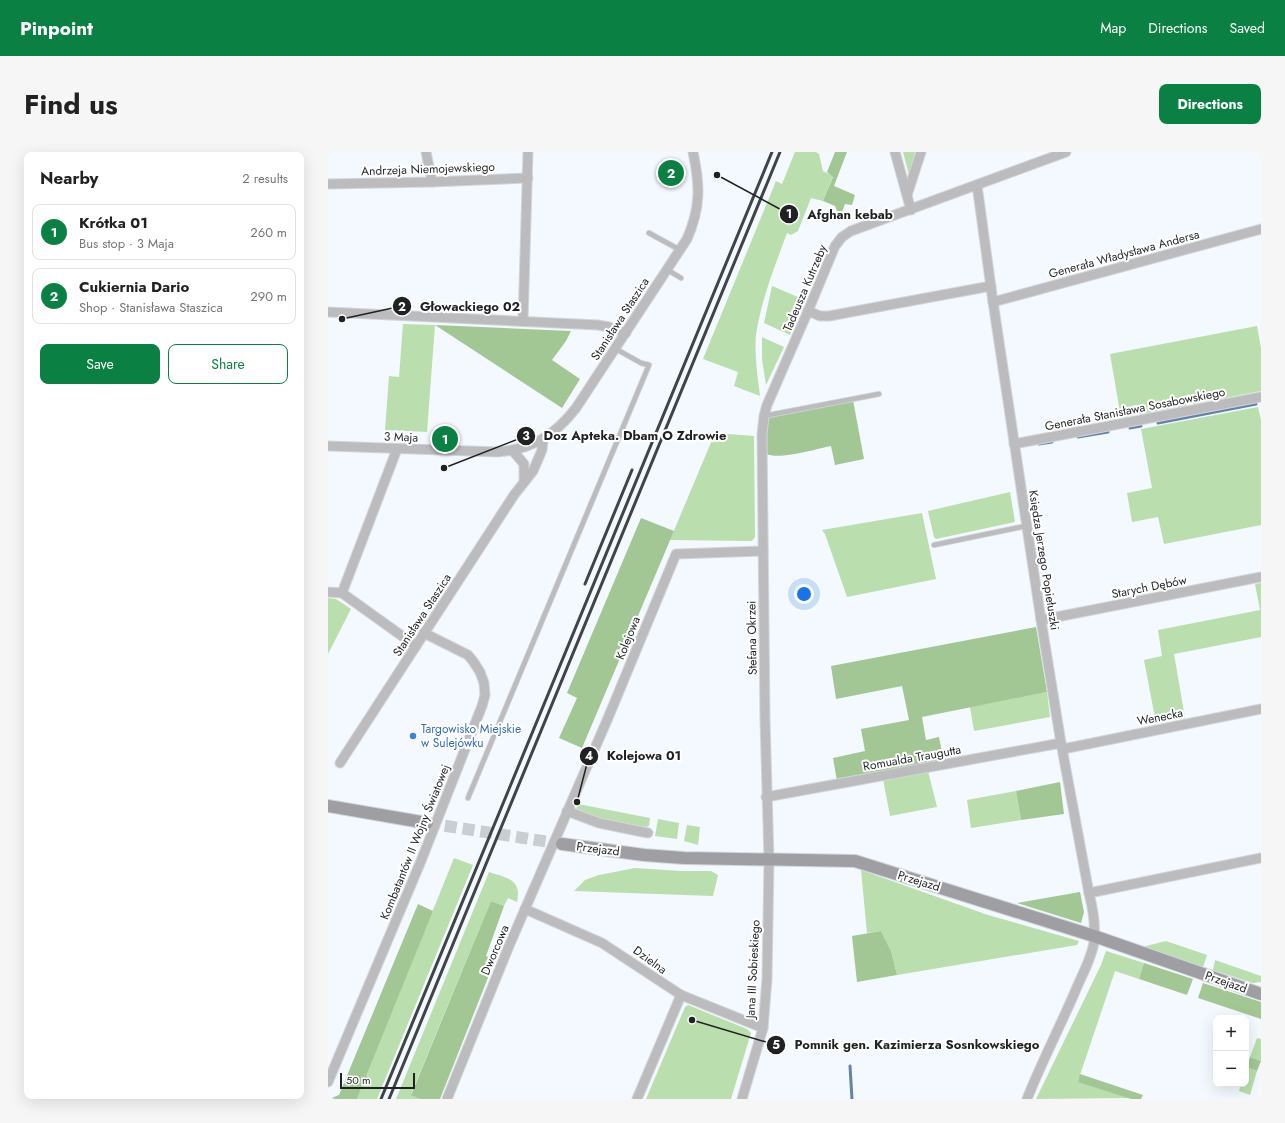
<!DOCTYPE html>
<meta charset="utf-8">
<style>
body{margin:0;font-family:Jost,sans-serif;background:#f6f6f6;color:#222}
.controls{position:absolute;right:12px;bottom:12px;display:grid;overflow:hidden;border-radius:8px;box-shadow:0 4px 16px #0002}
.controls button{width:36px;height:36px;display:grid;place-items:center;padding:0;border:0;border-bottom:1px solid #e0e0e0;background:#fff;color:#222;font:20px sans-serif}
.scale{position:absolute;left:12px;bottom:10px;width:75px;box-sizing:border-box;padding-left:4px;border:2px solid #1f2123;border-top:0;font-size:11px;line-height:14px;white-space:nowrap;color:#1f2123;-webkit-text-stroke:3px #fff;paint-order:stroke}
.you{position:absolute;left:476px;top:442px;width:14px;height:14px;margin:-10px;border:3px solid #fff;border-radius:50%;background:#1a73e8;box-shadow:0 0 0 6px #1a73e833}
.badge{display:grid;place-items:center;width:26px;height:26px;border-radius:50%;background:#0b8043;color:#fff;font-size:13px;font-weight:700}
.pin{position:absolute;translate:-50% -50%;border:2px solid #fff;box-shadow:0 1px 4px #0006}
.list{margin:0;padding:0;list-style:none}
h2{display:flex;justify-content:space-between;align-items:center;height:52px;margin:0;padding:0 16px;font-size:17px}
h2 small{font-size:13px;font-weight:400;color:#767676}
.list li{display:grid;grid-template-columns:26px 1fr auto;gap:12px;align-items:center;box-sizing:border-box;height:56px;margin:0 8px 8px;padding:0 8px;border:1px solid #e0e0e0;border-radius:8px}
.list b{display:block;font-size:15px;white-space:nowrap}
.list p{margin:0;font-size:13px;white-space:nowrap;color:#767676}
.list em{font-size:13px;font-style:normal;color:#767676}
.actions{display:flex;gap:8px;padding:12px 16px}
.actions a{flex:1;padding:9px 0;border:1px solid #0b8043;border-radius:8px;text-align:center;font-size:14px;color:#0b8043}
.actions .main{background:#0b8043;color:#fff}
.map{position:relative;flex:none;width:933px;height:947px;overflow:hidden;border-radius:8px}
header{display:flex;align-items:center;gap:24px;box-sizing:border-box;height:56px;padding:0 20px;background:#0b8043;color:#fff}
header strong{font-size:19px}
nav{display:flex;gap:22px;margin-inline-start:auto;font-size:14px}
.intro{display:flex;align-items:center;justify-content:space-between;box-sizing:border-box;height:96px;padding:0 24px}
h1{margin:0;font-size:28px}
.button{padding:10px 18px;border-radius:8px;background:#0b8043;color:#fff;font-size:14px;font-weight:700}
main{display:flex;gap:24px;padding:0 24px}
aside{flex:1;background:#fff;border-radius:8px;box-shadow:0 4px 16px #0002}
.map>svg:first-child{display:block}
</style>
<header>
<strong>Pinpoint</strong>
<nav><a>Map</a><a>Directions</a><a>Saved</a></nav>
</header>
<div class="intro"><h1>Find us</h1><a class="button">Directions</a></div>
<main>
<aside>
<h2>Nearby<small>2 results</small></h2>
<ul class="list">
<li><span class="badge">1</span><div><b>Krótka 01</b><p>Bus stop · 3 Maja</p></div><em>260 m</em></li>
<li><span class="badge">2</span><div><b>Cukiernia Dario</b><p>Shop · Stanisława Staszica</p></div><em>290 m</em></li>
</ul>
<div class="actions"><a class="main">Save</a><a>Share</a></div>
</aside>
<div class="map">
<svg width="933" height="947" viewBox="0 0 933 947">
<rect width="100%" height="100%" fill="#f3f9fe"/>
<!-- green -->
<g fill="#badead">
<path d="M467 0H488L491 2 495 19 505 24 495 49 483 46 470 79 463 83 459 81C447 114 433 148 428 183 426 200 430 227 432 244L406 234 410 220 375 207 448 29 454 32Z"/>
<polygon points="575,0 587,0 584,16 581,23"/>
<polygon points="444,134 477,148 462,183 436,171"/>
<polygon points="75,172 107,173 99,280 57,278 61,224 71,225"/>
<polygon points="929,174 933,196 933,239 793,266 782,202"/>
<polygon points="434,185 456,195 438,233 434,207"/>
<polygon points="930,255 933,268 933,373 836,392 830,365 804,370 799,341 824,336 813,277"/>
<polygon points="387,281 426,284 427,385 424,389 342,388"/>
<polygon points="682,340 687,370 608,387 606,385 600,359"/>
<polygon points="594,361 608,427 519,445 497,382 494,378"/>
<polygon points="933,431 933,485 846,502 857,566 828,571 816,508 834,504 830,478 932,458 927,432"/>
<polygon points="0,446 8,447 23,457 0,502"/>
<polygon points="719,540 722,565 646,579 642,555"/>
<polygon points="600,619 609,655 562,664 555,627"/>
<polygon points="688,639 693,668 643,676 639,648"/>
<polygon points="250,652 322,666 321,674 318,675 275,667 248,658"/>
<polygon points="330,667 351,671 349,687 327,684"/>
<polygon points="359,673 372,675 370,693 356,689"/>
<polygon points="126,706 145,713 49,947 29,947"/>
<polygon points="307,716 353,719 383,719 390,723 385,744 246,739 257,728 271,723"/>
<polygon points="533,718 660,763 751,789 749,793 569,823 563,799 553,779 539,781"/>
<path d="M161 720C179 726 194 727 189 750L180 746 176 754 163 749 83 942 92 947H68Z"/>
<polygon points="838,789 879,803 875,815 814,795"/>
<polygon points="778,799 816,811 811,827 787,819 750,929 801,946 708,947 773,813"/>
<polygon points="887,808 933,824 933,830 925,831 885,818"/>
<polygon points="360,853 419,877 423,881 403,947 318,947 357,855"/>
<polygon points="929,886 933,887 933,909 922,905"/>
<polygon points="919,915 929,919 922,943 911,939 913,932 918,932"/>
</g>
<!-- forest -->
<g fill="#a2c794">
<polygon points="507,0 519,0 506,34 527,43 524,53 517,52 512,66 507,54 495,49 505,25 499,20"/>
<polygon points="107,173 243,179 238,189 224,208 252,227 234,256"/>
<path d="M525 248 536 307 507 313 503 294C488 297 452 308 438 302L439 265Z"/>
<polygon points="313,366 346,379 254,596 231,586 249,546 239,541"/>
<polygon points="708,475 719,540 594,565 598,588 611,585 616,610 509,629 505,606 537,599 533,577 581,568 574,534 508,547 503,514"/>
<polygon points="732,630 736,662 693,668 688,639"/>
<polygon points="752,740 756,760 753,771 689,751"/>
<polygon points="163,749 176,754 158,804 167,808 112,947 92,947 83,943"/>
<polygon points="90,752 105,759 29,947 1,947 11,943"/>
<polygon points="553,779 563,799 569,823 529,830 524,784"/>
<polygon points="816,811 865,827 859,843 811,827"/>
<polygon points="875,831 933,850 933,867 870,846"/>
<polygon points="922,905 933,909 929,919 919,915"/>
<polygon points="752,922 815,943 813,947 803,947 750,930"/>
</g>
<g fill="none" stroke-linecap="round" stroke-linejoin="round">
<!-- stream -->
<g stroke="#6583a4" stroke-width="3">
<polyline points="830,271 928,252"/>
<polyline points="802,276 813,274"/>
<polyline points="750,285 780,280"/>
<polyline points="711,292 724,290"/>
<polyline points="522,914 524,947"/>
</g>
<!-- secondary-tunnel -->
<polyline stroke="#c9ced2" stroke-width="12" stroke-dasharray="12 6" stroke-linecap="butt" points="99,671 234,692"/>
<defs>
<g id="lane">
<polyline points="321,81 352,98"/>
<polyline points="338,117 353,126"/>
<polyline points="436,264 551,242"/>
<polyline points="606,393 698,374"/>
<polyline points="140,646 321,213 313,211 288,197"/>
</g>
<g id="street">
<polyline points="98,0 104,30"/>
<polyline points="567,0 583,58"/>
<polyline points="0,32 104,30 200,26"/>
<path d="M649 33 665 150 713 468 733 591 761 741C765 757 768 773 766 790 764 805 755 821 749 835 733 873 714 909 699 947"/>
<polyline points="579,43 593,0"/>
<polyline points="665,150 933,77"/>
<polyline points="480,159 492,164 501,164 663,134"/>
<polyline points="0,160 270,173 281,175 298,181"/>
<polyline points="195,169 200,0"/>
<polyline points="686,292 933,245"/>
<path d="M0 294 170 300C205 297 227 283 248 256L359 87C373 55 372 33 365 0"/>
<polyline points="185,299 196,312 196,330"/>
<polyline points="0,440 14,441 88,494"/>
<polyline points="14,441 69,297"/>
<polyline points="713,468 933,425"/>
<polyline points="735,597 933,557"/>
<polyline points="12,611 186,343 205,319 214,298 215,287"/>
<polyline points="438,645 733,591"/>
<polyline points="239,659 271,671 320,681"/>
<polyline points="761,741 933,706"/>
<polyline points="197,757 274,791 353,843 435,876"/>
<polyline points="0,930 93,709 154,554 157,543 156,531 152,520 145,509 140,503 96,481"/>
<polyline points="119,947 181,794 280,566 348,402 435,399"/>
<polyline points="309,947 353,843"/>
<polyline points="414,947 435,876 439,827 441,708 437,567 434,283 436,264 439,253 480,159 507,94 514,85 523,79 738,0"/>
</g>
<g id="secondary">
<polyline points="0,654 99,671"/>
<polyline points="234,692 316,703 356,706 527,709 766,784 933,842"/>
</g>
</defs>
<!-- lane casing -->
<use href="#lane" stroke="#d1d6db" stroke-width="6"/>
<!-- street casing -->
<use href="#street" stroke="#d1d6db" stroke-width="11"/>
<!-- secondary casing -->
<use href="#secondary" stroke="#d1d6db" stroke-width="14"/>
<!-- lane -->
<use href="#lane" stroke="#bcbcbf" stroke-width="4.5"/>
<!-- street -->
<use href="#street" stroke="#bcbcbf" stroke-width="9"/>
<!-- secondary -->
<use href="#secondary" stroke="#9f9fa3" stroke-width="12"/>
<!-- rail -->
<g stroke="#414447" stroke-width="3">
<polyline points="257,432 304,318"/>
<polyline points="53,947 444,0"/>
<polyline points="61,947 452,0"/>
</g>
</g>
<!-- markers -->
<circle fill="#3f7fe0" stroke="#fff" stroke-width="1.5" cx="85" cy="584" r="4"/>
<g text-anchor="middle" stroke-width="4" stroke-linejoin="round" paint-order="stroke">
<!-- street labels -->
<g font-size="12" fill="#1f2123" stroke="#fff">
<text transform="translate(100 17) rotate(-2)" y="4">Andrzeja Niemojewskiego</text>
<text transform="translate(796 102) rotate(-15)" y="4">Generała Władysława Andersa</text>
<text transform="translate(477 136) rotate(-67)" y="4">Tadeusza Kutrzeby</text>
<text transform="translate(292 167) rotate(-57)" y="4">Stanisława Staszica</text>
<text transform="translate(807 257) rotate(-11)" y="4">Generała Stanisława Sosabowskiego</text>
<text transform="translate(73 285) rotate(2)" y="4">3 Maja</text>
<text transform="translate(716 408) rotate(81)" y="4">Księdza Jerzego Popiełuszki</text>
<text transform="translate(821 435) rotate(-11)" y="4">Starych Dębów</text>
<text transform="translate(94 463) rotate(-57)" y="4">Stanisława Staszica</text>
<text transform="translate(300 486) rotate(-68)" y="4">Kolejowa</text>
<text transform="translate(424 486) rotate(-91)" y="4">Stefana Okrzei</text>
<text transform="translate(832 565) rotate(-11)" y="4">Wenecka</text>
<text transform="translate(584 606) rotate(-10)" y="4">Romualda Traugutta</text>
<text transform="translate(87 690) rotate(-68)" y="4">Kombatantów II Wojny Światowej</text>
<text transform="translate(270 697) rotate(7)" y="4">Przejazd</text>
<text transform="translate(591 729) rotate(17)" y="4">Przejazd</text>
<text transform="translate(167 798) rotate(-67)" y="4">Dworcowa</text>
<text transform="translate(322 808) rotate(36)" y="4">Dzielna</text>
<text transform="translate(425 817) rotate(-87)" y="4">Jana III Sobieskiego</text>
<text transform="translate(898 830) rotate(19)" y="4">Przejazd</text>
</g>
<!-- shop labels -->
<g font-size="12" fill="#366cbe" stroke="#fff" text-anchor="start">
<text x="93" y="581">Targowisko Miejskie<tspan x="93" dy="14">w Sulejówku</tspan></text>
</g>
</g>
<!-- callouts -->
<path fill="none" stroke="#1f2123" stroke-width="1.5" d="M389 23L461 62M14 167L74 154M116 316L198 284M249 650L261 604M364 868L448 893"/>
<g fill="#1f2123" stroke="#fff" stroke-width="1.5">
<circle cx="389" cy="23" r="4"/>
<circle cx="14" cy="167" r="4"/>
<circle cx="116" cy="316" r="4"/>
<circle cx="249" cy="650" r="4"/>
<circle cx="364" cy="868" r="4"/>
<circle cx="461" cy="62" r="10"/>
<circle cx="74" cy="154" r="10"/>
<circle cx="198" cy="284" r="10"/>
<circle cx="261" cy="604" r="10"/>
<circle cx="448" cy="893" r="10"/>
</g>
<g font-size="12" text-anchor="middle" font-weight="bold" fill="#fff">
<text x="461" y="66">1</text>
<text x="74" y="159">2</text>
<text x="198" y="288">3</text>
<text x="261" y="608">4</text>
<text x="448" y="897">5</text>
</g>
<g font-size="13" text-anchor="middle" font-weight="bold" fill="#1f2123" stroke="#fff" stroke-width="4" stroke-linejoin="round" paint-order="stroke">
<text x="522" y="67">Afghan kebab</text>
<text x="142" y="159">Głowackiego 02</text>
<text x="307" y="288">Doz Apteka. Dbam O Zdrowie</text>
<text x="316" y="608">Kolejowa 01</text>
<text x="589" y="897">Pomnik gen. Kazimierza Sosnkowskiego</text>
</g>
</svg>
<div class="controls">
<button>+</button>
<button>−</button>
</div>
<div class="scale">50 m</div>
<div class="you"></div>
<div class="pin badge" style="left:117px;top:287px">1</div>
<div class="pin badge" style="left:343px;top:21px">2</div>
</div>
</main>
